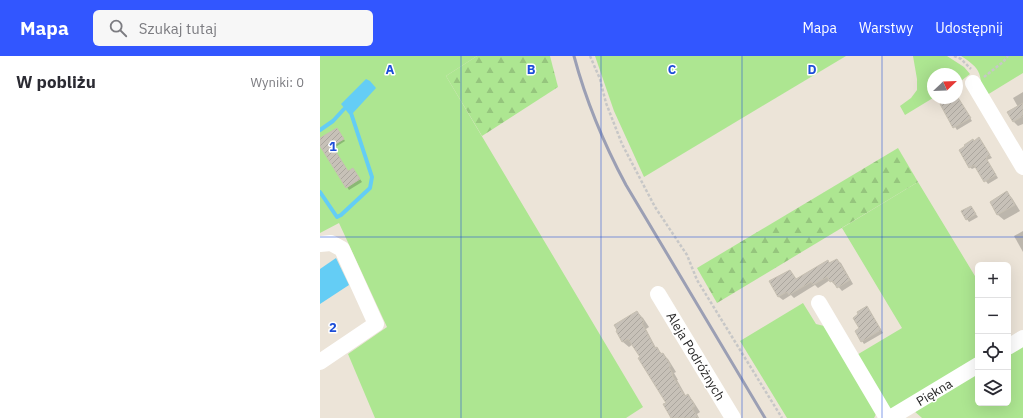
<!DOCTYPE html>
<html lang="pl">
<meta charset="utf-8">
<style>
body{margin:0;font-family:"IBM Plex Sans",sans-serif;background:#f7f7f7;color:#2b2b33}
.controls{position:absolute;right:12px;bottom:12px;display:grid;overflow:hidden;border-radius:6px;box-shadow:0 4px 16px #0002}
.controls button{width:36px;height:36px;display:grid;place-items:center;padding:0;border:0;border-bottom:1px solid #e1e1e2;background:#fff;color:#2b2b33;font:20px sans-serif}
.compass{position:absolute;left:607px;top:12px;width:36px;height:36px;border-radius:50%;background:#fff;box-shadow:0 4px 16px #0002;rotate:67deg}
.list{margin:0;padding:0;list-style:none}
h2{display:flex;justify-content:space-between;align-items:center;height:52px;margin:0;padding:0 16px;font-size:17px}
h2 small{font-size:13px;font-weight:400;color:#7c7c81}
.icon{flex:none;width:22px;height:22px;fill:none;stroke:currentColor;stroke-width:2;stroke-linecap:round;stroke-linejoin:round}
.map{position:relative;flex:none;width:703px;height:362px;overflow:hidden}
header{display:flex;align-items:center;gap:24px;box-sizing:border-box;height:56px;padding:0 20px;background:#3256ff;color:#fff}
header strong{font-size:19px}
nav{display:flex;gap:22px;margin-inline-start:auto;font-size:14px}
.search{width:280px;height:36px;background:#f7f7f7;display:flex;align-items:center;gap:10px;box-sizing:border-box;padding:0 14px;border-radius:6px;color:#7c7c81;font-size:15px}
main{display:flex}
aside{flex:1;background:#fff}
.map>svg:first-child{display:block}
</style>
<header>
<strong>Mapa</strong>
<div class="search"><svg class="icon" aria-label="search" viewBox="0 0 24 24"><circle cx="10" cy="10" r="6"/><path d="M15 15l6 6"/></svg>Szukaj tutaj</div>
<nav><a>Mapa</a><a>Warstwy</a><a>Udostępnij</a></nav>
</header>
<main>
<aside>
<h2>W pobliżu<small>Wyniki: 0</small></h2>
<ul class="list">
</ul>
</aside>
<div class="map">
<svg width="703" height="362" viewBox="0 0 703 362">
<defs>
<pattern id="forest-firs" width="22" height="20" patternUnits="userSpaceOnUse"><rect width="22" height="20" fill="#ade691"/><path d="M5 1l3.5 6h-7zM16 11l3.5 6h-7z" fill="#95c57d"/></pattern>
<pattern id="building-hatch" width="6" height="6" patternUnits="userSpaceOnUse"><rect width="6" height="6" fill="#c7c1b8"/><path d="M-1 1l2-2M0 6l6-6M5 7l2-2" fill="none" stroke="#aba69e"/></pattern>
</defs>
<rect width="100%" height="100%" fill="#ece4d8"/>
<!-- grass -->
<g fill="#ade691">
<polygon points="0,0 157,0 126,20 323,351 306,362 55,362 28,298 67,271 19,167 0,177"/>
<polygon points="275,0 526,0 324,121 294,55"/>
<polygon points="593,0 627,0 644,11 650,18 637,28 637,18 613,18 613,42 585,59 580,50 591,42 597,34 597,23"/>
<path d="M641 0H703V17L667 39C660 33 662 22 658 15 655 9 646 3 641 0Z"/>
<polygon points="598,126 658,225 658,302 578,351 569,353 535,300 582,272 522,172"/>
<polygon points="483,247 496,268 504,270 557,356 554,362 467,362 420,285"/>
<polygon points="703,289 703,362 602,362 593,354 658,316 658,347 688,347 688,298"/>
</g>
<!-- forest -->
<g fill="url(#forest-firs)">
<polygon points="157,0 230,0 238,31 162,80 126,20"/>
<polygon points="578,92 598,126 397,247 377,212"/>
</g>
<!-- water -->
<g fill="#64cdf5">
<polygon points="46,23 50,25 56,32 33,57 29,58 21,48"/>
<polygon points="16,202 29,229 0,248 0,213"/>
</g>
<!-- shadow -->
<g fill="#0003">
<polygon points="703,36 703,68 698,70 694,66 698,51 693,42"/>
<polygon points="637,41 652,65 637,74 621,49 633,42 637,42"/>
<polygon points="19,76 25,85 14,92 28,116 33,113 42,126 29,134 0,88 0,84"/>
<polygon points="659,83 672,102 667,104 678,122 668,128 656,111 652,113 650,111 654,86"/>
<polygon points="687,137 692,142 700,155 684,164 678,159 671,146"/>
<polygon points="651,151 658,161 649,166 642,156"/>
<polygon points="703,175 703,196 694,180"/>
<polygon points="517,204 521,207 533,228 522,235 516,228 515,229 510,224 498,232 495,229 474,242 471,239 463,244 459,241 450,226 470,215 473,218 471,218 477,228 507,205 510,208"/>
<polygon points="549,254 563,277 544,288 536,276 540,273"/>
<polygon points="317,256 323,262 329,271 326,273 336,292 348,303 356,316 354,317 358,324 357,324 366,340 368,339 373,345 380,356 377,358 379,362 352,362 347,347 313,288 309,291 303,286 295,270"/>
</g>
<g fill="none" stroke-linecap="round" stroke-linejoin="round">
<!-- stream -->
<g stroke="#64cdf5" stroke-width="4">
<polyline points="0,74 13,65 24,53"/>
<polyline points="0,136 17,161 21,159 50,132 52,121 31,57"/>
</g>
</g>
<!-- building -->
<g fill="url(#building-hatch)" stroke="#c7c0b2">
<polygon points="637,40 651,62 633,72 620,48 631,42 637,42"/>
<polygon points="703,47 703,60 693,66 687,56"/>
<polygon points="17,72 24,83 12,90 28,115 33,112 40,123 26,132 0,90 0,82"/>
<polygon points="659,81 670,99 666,102 676,119 664,126 654,109 649,112 639,94 645,90 644,89 653,83 654,85"/>
<polygon points="687,135 695,149 677,159 670,146"/>
<polygon points="651,150 656,158 646,164 641,155"/>
<polygon points="517,203 530,224 517,232 513,225 510,226 507,221 493,229 491,226 469,239 467,236 458,241 449,225 470,214 476,223 508,204 509,207"/>
<polygon points="547,250 561,274 541,286 535,275 539,272 533,262 538,258 537,256"/>
<polygon points="317,255 324,266 322,267 335,292 337,291 341,298 343,297 351,310 349,311 353,318 352,319 365,340 368,338 375,350 372,352 378,362 351,362 343,348 346,347 318,302 320,301 308,283 302,286 296,275 297,274 294,269"/>
</g>
<g fill="none" stroke-linecap="round" stroke-linejoin="round">
<!-- path -->
<g stroke="#c7c7c7" stroke-width="2.5" stroke-dasharray="3 2" stroke-linecap="butt">
<polyline points="270,0 280,23 286,47 302,88 335,151 367,199 377,224 462,362"/>
<polyline points="634,0 641,3 651,13"/>
<polyline points="664,21 683,6 688,0"/>
</g>
<!-- minor -->
<g stroke="#fff" stroke-width="16">
<polyline points="653,27 703,111"/>
<polyline points="0,188 11,187 22,193 56,268 0,306"/>
<polyline points="338,238 413,362"/>
<polyline points="499,247 567,362"/>
<polyline points="688,291 703,282"/>
<polyline points="570,362 658,309"/>
</g>
<!-- rail -->
<path stroke="#9b9fb4" stroke-width="3" d="M254 0C266 45 284 88 306 129L445 362"/>
</g>
<!-- grid -->
<path fill="none" stroke="#1d4ed8" stroke-width="1" stroke-opacity="0.55" d="M141 0V362M281 0V362M422 0V362M562 0V362M0 181H703"/>
<g text-anchor="middle" stroke-width="3" stroke-linejoin="round" paint-order="stroke">
<!-- street labels -->
<g font-size="13" fill="#282828" stroke="#fff">
<text transform="translate(376 300) rotate(59)" y="5">Aleja Podróżnych</text>
<text transform="translate(614 336) rotate(-31)" y="5">Piękna</text>
</g>
</g>
<g font-size="13" text-anchor="middle" font-weight="bold" fill="#1d4ed8" stroke="#fff" stroke-width="3" stroke-linejoin="round" paint-order="stroke">
<text x="70" y="18">A</text>
<text x="211" y="18">B</text>
<text x="352" y="18">C</text>
<text x="492" y="18">D</text>
<text x="13" y="95">1</text>
<text x="13" y="276">2</text>
</g>
</svg>
<div class="controls">
<button>+</button>
<button>−</button>
<button><svg class="icon" aria-label="locate" viewBox="0 0 24 24"><circle cx="12" cy="12" r="6"/><path d="M12 2v4M12 18v4M2 12h4M18 12h4"/></svg></button>
<button><svg class="icon" aria-label="layers" viewBox="0 0 24 24"><path d="M12 4l9 5-9 5-9-5zM3 14l9 5 9-5"/></svg></button>
</div>
<svg class="compass" viewBox="-18 -18 36 36"><path d="M0-13l5 13h-10z" fill="#e53935"/><path d="M0 13l5-13h-10z" fill="#7c7c81"/></svg>
</div>
</main>
